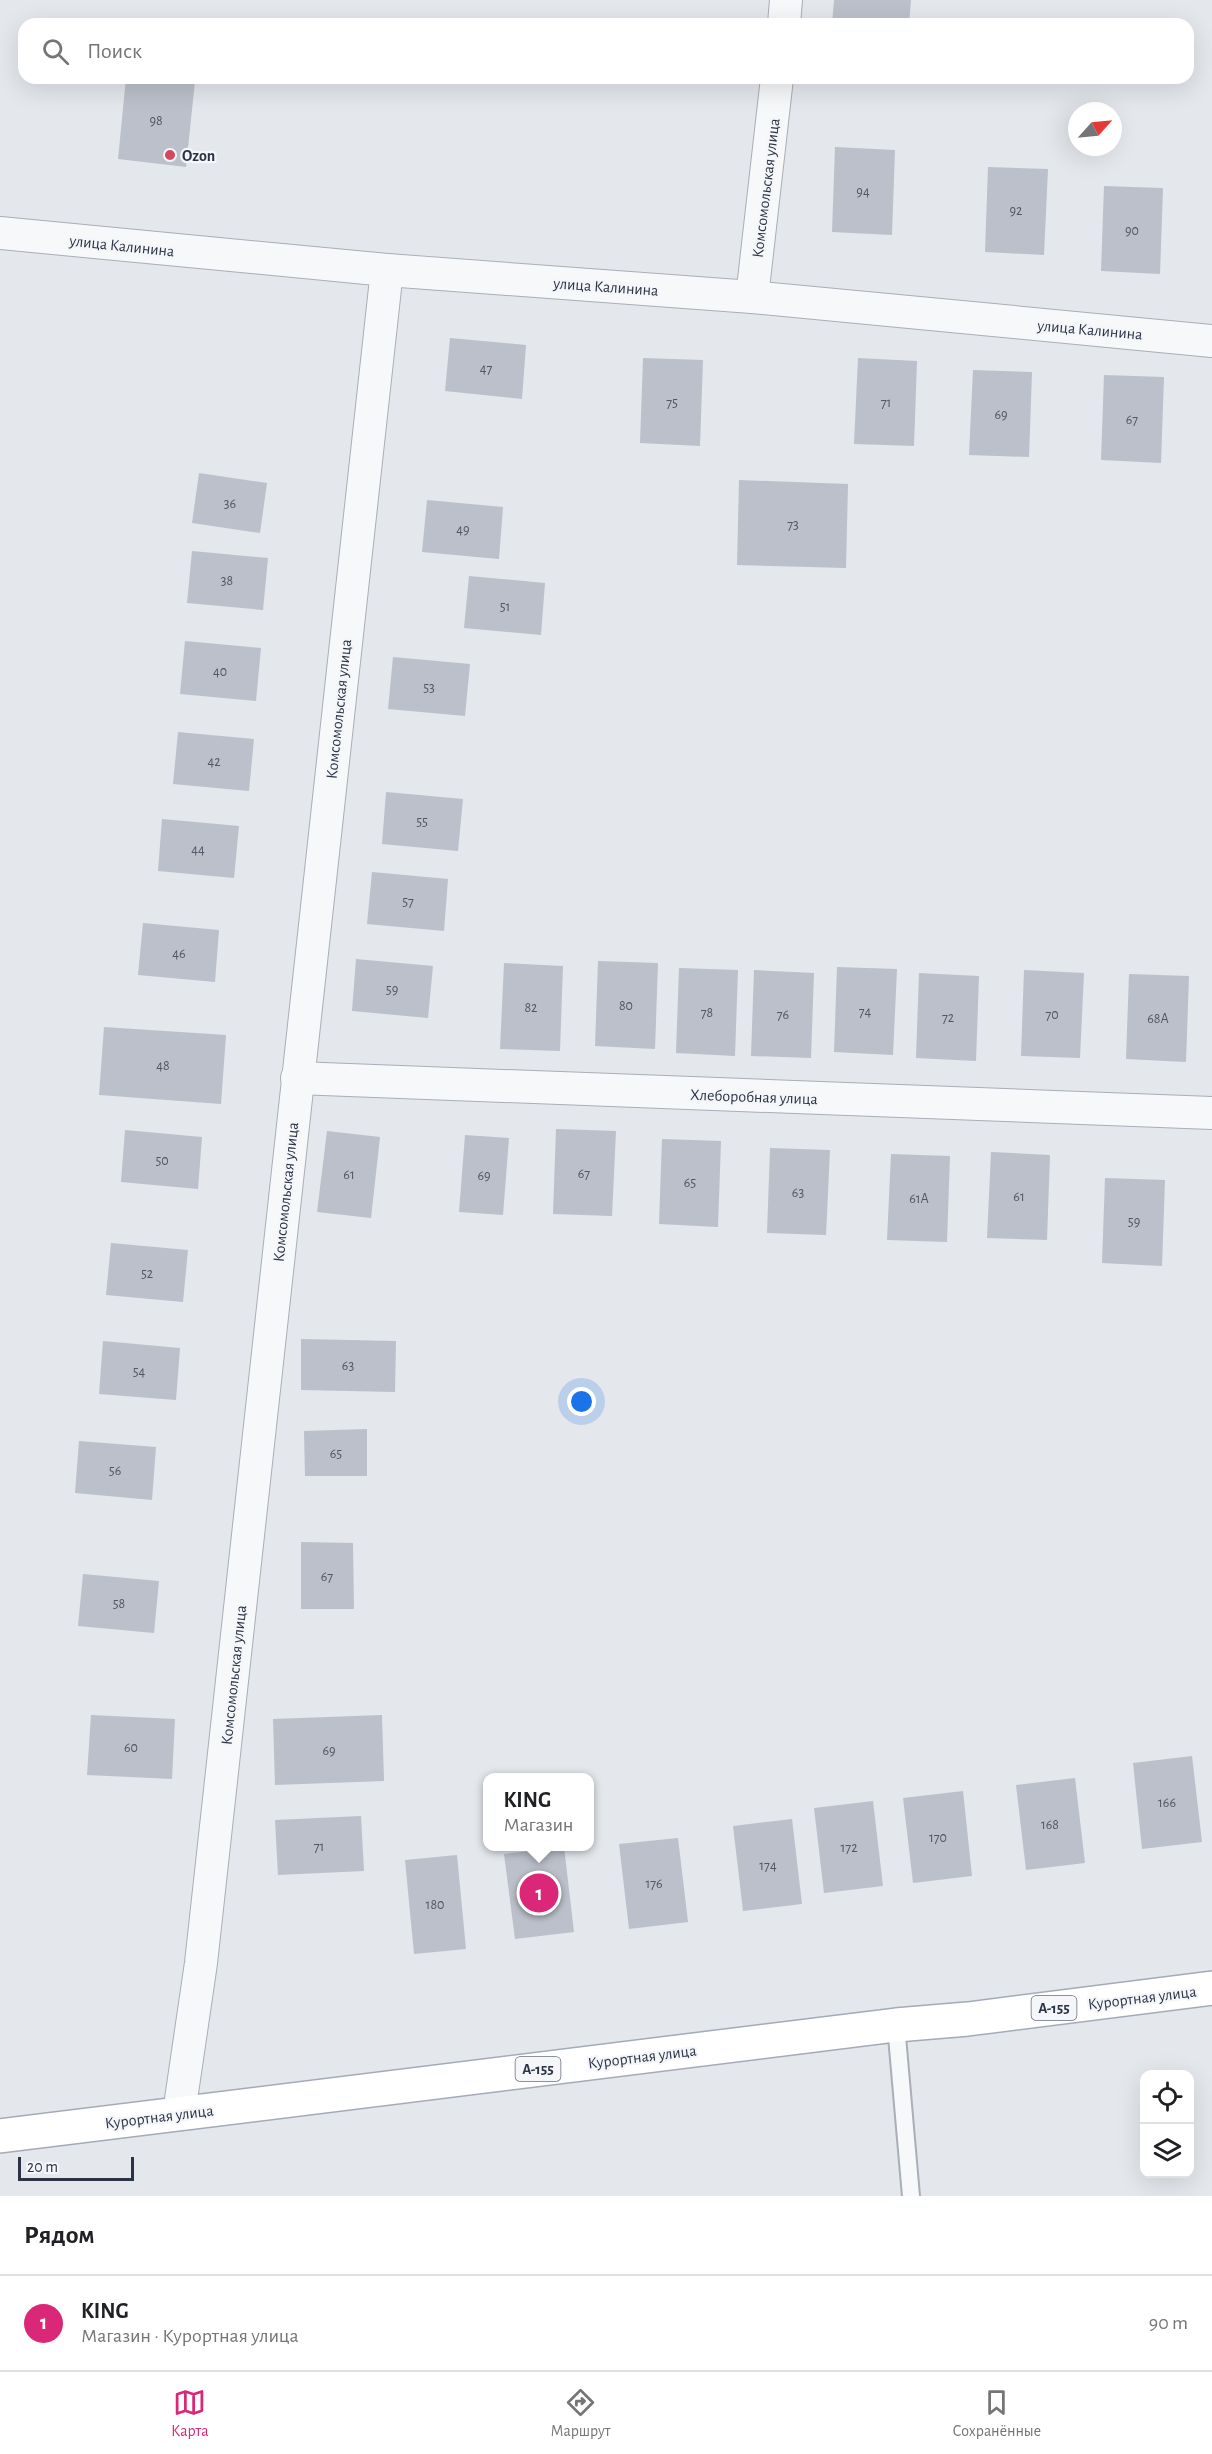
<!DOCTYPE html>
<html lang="ru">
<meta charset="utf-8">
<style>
body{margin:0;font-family:"Alegreya Sans",sans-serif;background:#f2f2f2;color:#202124}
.controls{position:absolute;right:18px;bottom:18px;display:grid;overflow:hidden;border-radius:12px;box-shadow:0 6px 24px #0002}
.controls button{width:54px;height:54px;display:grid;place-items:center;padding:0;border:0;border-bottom:2px solid #e0e0e0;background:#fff;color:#202124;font:30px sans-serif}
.compass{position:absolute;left:1068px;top:102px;width:54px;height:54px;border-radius:50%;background:#fff;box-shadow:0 6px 24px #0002;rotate:63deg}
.scale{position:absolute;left:18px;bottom:15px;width:116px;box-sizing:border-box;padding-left:6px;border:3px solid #2b3445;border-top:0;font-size:16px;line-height:21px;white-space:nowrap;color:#2b3445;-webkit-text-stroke:4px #f4f6f9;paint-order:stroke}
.you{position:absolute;left:582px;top:1402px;width:21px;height:21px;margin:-15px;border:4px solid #fff;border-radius:50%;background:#1a73e8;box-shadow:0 0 0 9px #1a73e833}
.badge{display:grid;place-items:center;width:39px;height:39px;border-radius:50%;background:#db2777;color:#fff;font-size:20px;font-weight:700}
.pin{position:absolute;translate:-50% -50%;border:3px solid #fff;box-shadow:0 2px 6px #0006}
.popup{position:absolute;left:483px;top:1773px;width:111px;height:78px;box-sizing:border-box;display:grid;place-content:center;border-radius:12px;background:#fff;filter:drop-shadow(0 2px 4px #0005);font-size:20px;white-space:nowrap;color:#757577}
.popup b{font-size:22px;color:#202124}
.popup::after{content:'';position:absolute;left:50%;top:100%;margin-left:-12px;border:12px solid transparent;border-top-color:#fff}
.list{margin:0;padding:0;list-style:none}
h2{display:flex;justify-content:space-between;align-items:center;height:78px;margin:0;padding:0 24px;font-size:26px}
h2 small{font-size:20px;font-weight:400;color:#757577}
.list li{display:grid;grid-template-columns:39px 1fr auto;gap:18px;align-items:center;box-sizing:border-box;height:96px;padding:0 24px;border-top:2px solid #e0e0e0}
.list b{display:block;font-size:22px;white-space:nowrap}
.list p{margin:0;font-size:20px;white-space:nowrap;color:#757577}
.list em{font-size:20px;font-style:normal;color:#757577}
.icon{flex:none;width:33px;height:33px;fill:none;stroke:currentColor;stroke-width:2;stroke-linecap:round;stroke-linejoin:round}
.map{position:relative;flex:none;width:1212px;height:2196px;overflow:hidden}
.search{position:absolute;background:#fff;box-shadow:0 6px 24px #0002;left:18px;right:18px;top:18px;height:66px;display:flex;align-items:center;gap:15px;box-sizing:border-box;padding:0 21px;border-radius:18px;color:#757577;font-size:22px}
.sheet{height:174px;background:#fff}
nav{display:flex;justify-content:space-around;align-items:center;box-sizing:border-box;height:84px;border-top:2px solid #e0e0e0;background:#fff;font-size:16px;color:#757577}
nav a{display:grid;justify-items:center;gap:3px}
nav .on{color:#db2777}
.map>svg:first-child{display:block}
</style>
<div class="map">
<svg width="1212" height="2196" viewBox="0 0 1212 2196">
<rect width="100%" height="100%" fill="#e4e7ec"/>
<!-- building -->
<g fill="#bbc0ca">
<polygon points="834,0 911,0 909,24 832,24"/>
<polygon points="126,78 166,78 195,81 186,167 118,159"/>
<polygon points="835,147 895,150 892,235 832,232"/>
<polygon points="988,167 1048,169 1044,255 985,252"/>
<polygon points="1104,186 1163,188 1160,274 1101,271"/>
<polygon points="450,338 526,345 522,399 445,391"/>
<polygon points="643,358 703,360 700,446 640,443"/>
<polygon points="858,358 917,361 914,446 854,444"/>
<polygon points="973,370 1032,372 1029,457 969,455"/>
<polygon points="1104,375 1164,377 1161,463 1101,460"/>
<polygon points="199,473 267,483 260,533 192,523"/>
<polygon points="739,480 848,484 846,568 737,565"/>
<polygon points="427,500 503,507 499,559 422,552"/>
<polygon points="192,551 268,558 263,610 187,603"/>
<polygon points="469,576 545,583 541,635 464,628"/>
<polygon points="185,641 261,648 256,701 180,694"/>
<polygon points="393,657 470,664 465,716 388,709"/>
<polygon points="178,732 254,739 249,791 173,784"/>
<polygon points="386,792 463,799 458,851 382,844"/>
<polygon points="162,819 239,826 234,878 158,871"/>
<polygon points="372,872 448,879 444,931 367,924"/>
<polygon points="143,923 219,930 215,982 138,975"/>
<polygon points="356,959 433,966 428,1018 352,1011"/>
<polygon points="598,961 658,963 655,1049 595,1046"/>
<polygon points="504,963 563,966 560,1051 500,1049"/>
<polygon points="837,967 897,969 893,1055 834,1052"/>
<polygon points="679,968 738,970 735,1056 676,1053"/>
<polygon points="754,970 814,973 811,1058 751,1056"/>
<polygon points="1024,970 1084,973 1080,1058 1021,1056"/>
<polygon points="919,973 979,976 976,1061 916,1058"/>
<polygon points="1129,974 1189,976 1186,1062 1126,1059"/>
<polygon points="104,1027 226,1035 221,1104 99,1095"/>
<polygon points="556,1129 616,1131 612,1216 553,1214"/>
<polygon points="125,1130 202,1137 198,1189 121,1182"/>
<polygon points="327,1131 380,1137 371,1218 317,1212"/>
<polygon points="465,1135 509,1138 503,1215 459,1212"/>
<polygon points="662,1139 721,1141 718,1227 659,1224"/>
<polygon points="770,1148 830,1150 826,1235 767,1233"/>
<polygon points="991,1152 1050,1155 1047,1240 987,1238"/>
<polygon points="891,1154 950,1156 947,1242 887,1240"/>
<polygon points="1105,1178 1165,1180 1162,1266 1102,1263"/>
<polygon points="111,1243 188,1250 183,1302 106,1295"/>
<polygon points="301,1339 396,1341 395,1392 301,1390"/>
<polygon points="103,1341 180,1348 176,1400 99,1394"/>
<polygon points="367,1429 367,1476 305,1476 304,1431"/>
<polygon points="79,1441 156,1447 152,1500 75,1493"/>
<polygon points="301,1542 353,1543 354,1609 301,1609"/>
<polygon points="83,1574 159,1581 154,1633 78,1626"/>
<polygon points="91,1715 175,1719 172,1779 87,1775"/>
<polygon points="382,1715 384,1781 275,1785 273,1719"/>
<polygon points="1192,1756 1202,1842 1142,1849 1133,1763"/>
<polygon points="1075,1778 1085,1863 1026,1870 1016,1785"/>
<polygon points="963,1791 972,1876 913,1883 903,1798"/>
<polygon points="873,1801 883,1886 824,1893 814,1808"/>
<polygon points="361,1816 364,1871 278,1875 275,1820"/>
<polygon points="792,1819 802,1904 743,1911 733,1826"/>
<polygon points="678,1838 688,1922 629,1929 619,1844"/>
<polygon points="564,1847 574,1932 515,1939 504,1854"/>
<polygon points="457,1855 466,1949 414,1954 405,1860"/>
</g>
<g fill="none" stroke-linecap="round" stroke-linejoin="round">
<defs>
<polyline id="lane" points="896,2025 911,2196"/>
<g id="street">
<polyline points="784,24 786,0"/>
<polyline points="0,233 387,270 752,297 1212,341"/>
<polyline points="752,297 777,78"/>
<polyline points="297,1078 1212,1113"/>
<polyline points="179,2113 201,1963 387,270"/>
</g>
<polyline id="primary" points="0,2136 896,2025 968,2019 1212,1988"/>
</defs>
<!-- lane casing -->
<use href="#lane" stroke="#a9aeb7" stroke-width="20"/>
<!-- street casing -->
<use href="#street" stroke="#a9aeb7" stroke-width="34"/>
<!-- primary casing -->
<use href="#primary" stroke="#a3abb8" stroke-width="36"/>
<!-- lane -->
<use href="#lane" stroke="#f7f8fa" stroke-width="16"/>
<!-- street -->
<use href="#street" stroke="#f7f8fa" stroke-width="32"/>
<!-- primary -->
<use href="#primary" stroke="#fff" stroke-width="33"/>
</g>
<!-- markers -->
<circle fill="#d1495b" stroke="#f4f6f9" stroke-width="2" cx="170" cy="155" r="6"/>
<g text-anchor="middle" stroke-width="4.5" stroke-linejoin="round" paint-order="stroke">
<!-- number labels -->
<g font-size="14" fill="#4f5766">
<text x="156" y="125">98</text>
<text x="863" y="196">94</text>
<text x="1016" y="215">92</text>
<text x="1132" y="235">90</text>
<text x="486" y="373">47</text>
<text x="672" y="407">75</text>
<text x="886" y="407">71</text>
<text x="1001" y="419">69</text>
<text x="1132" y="424">67</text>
<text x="230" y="508">36</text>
<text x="793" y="529">73</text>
<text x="463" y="534">49</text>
<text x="227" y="585">38</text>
<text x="505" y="611">51</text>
<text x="220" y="676">40</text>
<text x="429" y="692">53</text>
<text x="214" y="766">42</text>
<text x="422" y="826">55</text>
<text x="198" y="854">44</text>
<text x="408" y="906">57</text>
<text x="179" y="958">46</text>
<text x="392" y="994">59</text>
<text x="626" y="1010">80</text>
<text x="531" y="1012">82</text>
<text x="865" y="1016">74</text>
<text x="707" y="1017">78</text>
<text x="783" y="1019">76</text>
<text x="1052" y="1019">70</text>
<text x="948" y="1022">72</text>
<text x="1158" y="1023">68А</text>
<text x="163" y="1070">48</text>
<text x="162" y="1165">50</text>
<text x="584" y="1178">67</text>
<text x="349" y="1179">61</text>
<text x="484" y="1180">69</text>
<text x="690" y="1187">65</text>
<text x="798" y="1197">63</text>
<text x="1019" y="1201">61</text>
<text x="919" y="1203">61А</text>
<text x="1134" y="1226">59</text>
<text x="147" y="1278">52</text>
<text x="348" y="1370">63</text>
<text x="139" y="1376">54</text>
<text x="336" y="1458">65</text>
<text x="115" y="1475">56</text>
<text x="327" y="1581">67</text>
<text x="119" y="1608">58</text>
<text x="131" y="1752">60</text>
<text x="329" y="1755">69</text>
<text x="1167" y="1807">166</text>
<text x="1050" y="1829">168</text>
<text x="938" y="1842">170</text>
<text x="319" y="1851">71</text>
<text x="849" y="1852">172</text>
<text x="768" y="1870">174</text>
<text x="654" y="1888">176</text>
<text x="435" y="1909">180</text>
</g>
<!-- shield labels -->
<g fill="#f4f6f9" stroke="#676e7b" stroke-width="1.5">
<rect x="1031.5" y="1996" width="45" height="24" rx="4.5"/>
<rect x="515.5" y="2057" width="45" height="24" rx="4.5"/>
</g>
<g font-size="15" font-weight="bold" fill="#2b3445">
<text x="1054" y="2013">А-155</text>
<text x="538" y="2074">А-155</text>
</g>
<!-- poi labels -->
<g font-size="16" font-weight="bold" fill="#2b3445" stroke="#f4f6f9" text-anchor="start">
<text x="182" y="161">Ozon</text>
</g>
<!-- street labels -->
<g font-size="16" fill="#2b3445" stroke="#f4f6f9">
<text transform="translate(765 188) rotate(-83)" y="6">Комсомольская улица</text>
<text transform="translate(122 245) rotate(6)" y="6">улица Калинина</text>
<text transform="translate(606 286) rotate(4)" y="6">улица Калинина</text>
<text transform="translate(1090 329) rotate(5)" y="6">улица Калинина</text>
<text transform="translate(338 709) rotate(-84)" y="6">Комсомольская улица</text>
<text transform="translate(754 1096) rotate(2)" y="6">Хлеборобная улица</text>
<text transform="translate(285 1192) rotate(-84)" y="6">Комсомольская улица</text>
<text transform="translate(233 1675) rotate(-84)" y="6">Комсомольская улица</text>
<text transform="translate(1142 1997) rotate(-7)" y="6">Курортная улица</text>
<text transform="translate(642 2056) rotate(-7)" y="6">Курортная улица</text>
<text transform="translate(159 2116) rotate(-7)" y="6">Курортная улица</text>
</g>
</g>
</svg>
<div class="controls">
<button><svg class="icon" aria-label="locate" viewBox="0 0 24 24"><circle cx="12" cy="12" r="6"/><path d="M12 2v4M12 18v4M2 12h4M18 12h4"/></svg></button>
<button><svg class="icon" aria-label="layers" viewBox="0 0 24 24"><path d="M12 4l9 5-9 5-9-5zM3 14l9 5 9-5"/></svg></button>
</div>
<svg class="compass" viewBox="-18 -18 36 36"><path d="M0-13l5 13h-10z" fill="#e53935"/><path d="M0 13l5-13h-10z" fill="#757577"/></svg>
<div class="scale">20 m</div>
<div class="you"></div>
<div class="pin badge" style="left:539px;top:1893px">1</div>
<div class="popup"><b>KING</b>Магазин</div>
<div class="search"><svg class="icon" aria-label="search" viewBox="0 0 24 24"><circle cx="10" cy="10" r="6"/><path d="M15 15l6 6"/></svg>Поиск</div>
</div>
<section class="sheet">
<h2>Рядом<small></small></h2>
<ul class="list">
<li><span class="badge">1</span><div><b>KING</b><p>Магазин · Курортная улица</p></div><em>90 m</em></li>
</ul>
</section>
<nav>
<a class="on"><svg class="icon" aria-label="map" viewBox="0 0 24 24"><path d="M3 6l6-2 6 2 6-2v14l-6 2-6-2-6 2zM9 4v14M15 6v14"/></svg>Карта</a>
<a><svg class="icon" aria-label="directions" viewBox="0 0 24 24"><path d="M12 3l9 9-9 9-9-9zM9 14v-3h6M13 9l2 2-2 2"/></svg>Маршрут</a>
<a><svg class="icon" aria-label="saved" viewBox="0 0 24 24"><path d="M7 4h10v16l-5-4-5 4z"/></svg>Сохранённые</a>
</nav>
